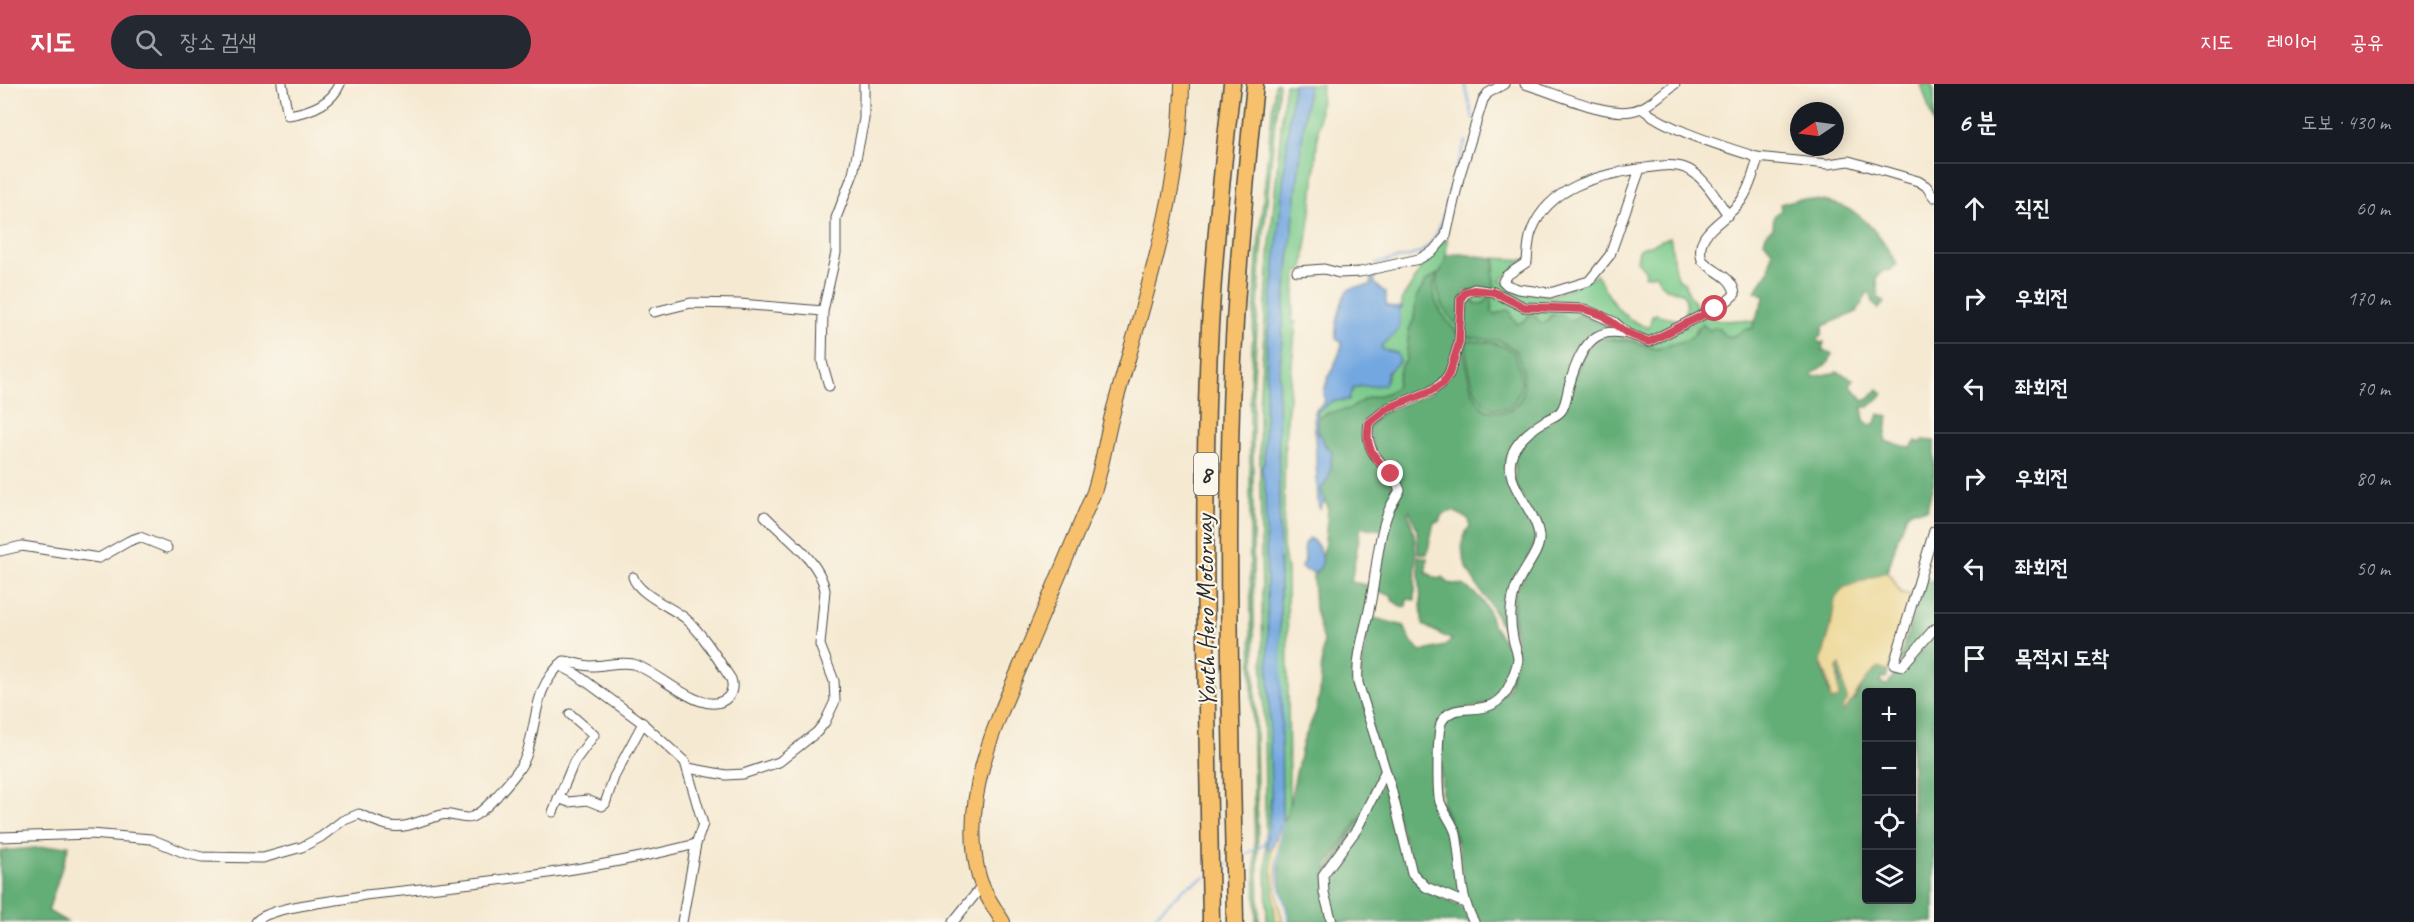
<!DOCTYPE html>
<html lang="ko">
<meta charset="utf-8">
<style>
body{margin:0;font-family:Caveat,"Poor Story",sans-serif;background:#242831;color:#f1f3f6}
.controls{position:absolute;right:18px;bottom:18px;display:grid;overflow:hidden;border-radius:6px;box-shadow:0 3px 15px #0003}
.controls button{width:54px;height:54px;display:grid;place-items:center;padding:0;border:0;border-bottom:2px solid #363941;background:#171b24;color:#f1f3f6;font:30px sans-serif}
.compass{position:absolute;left:1790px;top:18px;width:54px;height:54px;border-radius:50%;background:#171b24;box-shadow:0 3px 15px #0003;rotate:257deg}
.stop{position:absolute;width:18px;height:18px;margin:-14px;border:4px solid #d1495b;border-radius:50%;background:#fff}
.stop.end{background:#d1495b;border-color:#fff;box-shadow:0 2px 6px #0008}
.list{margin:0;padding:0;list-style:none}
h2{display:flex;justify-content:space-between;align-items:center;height:78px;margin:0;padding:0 24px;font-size:26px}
h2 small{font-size:20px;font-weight:400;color:#9ea1a6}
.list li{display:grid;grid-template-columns:39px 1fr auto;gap:18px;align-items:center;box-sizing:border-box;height:90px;padding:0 24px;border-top:2px solid #363941}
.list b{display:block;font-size:22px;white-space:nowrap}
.list em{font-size:20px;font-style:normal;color:#9ea1a6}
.icon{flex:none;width:33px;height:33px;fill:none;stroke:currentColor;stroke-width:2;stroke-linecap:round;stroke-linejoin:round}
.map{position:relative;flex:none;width:1934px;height:838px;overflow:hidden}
header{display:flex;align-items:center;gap:36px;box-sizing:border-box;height:84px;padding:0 30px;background:#d1495b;color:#fff}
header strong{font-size:28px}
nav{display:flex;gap:33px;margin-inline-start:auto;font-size:21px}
.search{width:420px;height:54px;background:#242831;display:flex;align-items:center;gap:15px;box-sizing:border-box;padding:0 21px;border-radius:33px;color:#9ea1a6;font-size:22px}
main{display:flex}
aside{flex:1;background:#171b24}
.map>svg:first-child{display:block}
</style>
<header>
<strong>지도</strong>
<div class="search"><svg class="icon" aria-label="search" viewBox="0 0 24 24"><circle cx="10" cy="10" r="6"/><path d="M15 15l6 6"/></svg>장소 검색</div>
<nav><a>지도</a><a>레이어</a><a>공유</a></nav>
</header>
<main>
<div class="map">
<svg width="1934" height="838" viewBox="0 0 1934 838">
<rect width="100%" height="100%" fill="#fbf7ec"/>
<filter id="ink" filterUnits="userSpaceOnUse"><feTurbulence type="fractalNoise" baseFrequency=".0167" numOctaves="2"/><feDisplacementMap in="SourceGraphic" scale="12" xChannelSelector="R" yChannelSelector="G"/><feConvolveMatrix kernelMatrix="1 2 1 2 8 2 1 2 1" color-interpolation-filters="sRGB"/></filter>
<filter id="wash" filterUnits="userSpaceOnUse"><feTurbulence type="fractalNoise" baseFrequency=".008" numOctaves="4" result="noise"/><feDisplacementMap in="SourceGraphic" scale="24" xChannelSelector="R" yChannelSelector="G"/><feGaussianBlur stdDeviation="1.35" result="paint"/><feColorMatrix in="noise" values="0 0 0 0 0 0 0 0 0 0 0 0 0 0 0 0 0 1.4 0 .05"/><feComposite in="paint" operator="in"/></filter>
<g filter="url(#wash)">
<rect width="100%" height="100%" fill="#f5e9d1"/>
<!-- green -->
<g fill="#7aca8b" stroke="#527a5b" stroke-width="1.5" fill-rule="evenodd">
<polygon points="1275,0 1279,0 1261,176 1253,307 1253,473 1259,838 1256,838 1250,473 1250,306 1257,176"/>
<polygon points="1285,0 1293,0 1267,262 1264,380 1261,382 1265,390 1265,402 1271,711 1268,764 1271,766 1275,838 1267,838 1259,322 1270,161"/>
<polygon points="1308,0 1322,0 1312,120 1303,186 1297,189 1292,238 1296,238 1285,356 1283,462 1287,487 1289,721 1287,730 1282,738 1278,310 1284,223"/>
<polygon points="1921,0 1931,0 1934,7 1934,40"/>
<path d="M1670 153C1673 163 1673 190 1678 194 1680 196 1684 197 1686 200L1689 211 1702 229 1649 256 1627 247 1603 229 1524 221 1495 206 1493 190 1496 177 1492 174 1525 176 1500 197 1551 212 1597 191C1612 218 1618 233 1649 244L1652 232 1656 230 1681 237C1688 229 1688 216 1682 208L1668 205 1661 200 1656 190 1645 192 1646 187 1637 177 1639 165Z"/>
<path d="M1447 154 1446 177 1443 182 1444 225 1458 243V250C1443 233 1427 214 1437 191L1425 198 1416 216 1414 235 1409 246 1406 277 1401 282 1396 303 1387 309 1365 315 1350 325 1317 334V328L1332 317 1348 316 1354 303 1384 300C1389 290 1392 280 1393 268L1383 266 1381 262C1394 250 1404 248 1399 226L1402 224V215L1418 191 1421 177Z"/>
<path d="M1483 207 1514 221 1584 226 1615 240 1614 245 1576 235 1567 236 1561 230 1551 231 1544 239C1530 236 1534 232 1519 240L1514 239 1511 230 1504 228 1496 230 1492 228 1490 221C1484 218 1479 222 1473 218L1469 208Z"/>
<path d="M1707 231C1726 243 1741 231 1756 239L1752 245H1745C1728 259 1717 250 1698 243L1695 250 1687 256 1656 265 1630 257 1598 254 1609 249 1649 260Z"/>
<path d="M1461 249 1500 257 1515 266C1521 276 1527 290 1525 302 1522 327 1487 339 1475 313 1466 294 1464 269 1461 249ZM1466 258C1501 254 1516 265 1522 300L1472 294Z"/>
</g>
<!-- forest -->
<g fill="#63ae77" stroke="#476c51" stroke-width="1.5" fill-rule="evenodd">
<path d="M1798 115C1853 115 1870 136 1897 180L1889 187 1884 186 1877 194 1878 214 1885 218 1878 225 1873 218 1871 210 1868 208 1857 228 1823 242 1822 251 1818 255 1819 259 1824 258 1822 266 1833 270 1829 278 1812 290 1813 293 1838 288 1853 295 1850 302 1860 311 1863 317 1869 315 1878 305 1883 310 1869 323H1862L1864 336 1870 341 1876 339 1879 330 1888 333 1885 357 1911 364 1916 357 1921 359 1923 356 1934 357V396L1927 425 1913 426 1906 430C1905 439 1901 444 1898 453 1894 465 1892 476 1887 487L1843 504 1835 515 1831 543 1821 578 1831 617 1840 600 1837 584 1840 580 1847 617 1843 623 1854 616 1871 588 1880 584 1888 588 1886 594 1882 593 1880 598 1887 602 1894 591 1902 589 1934 550V838H1475L1466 819 1458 759 1442 719 1441 643 1453 629 1474 628 1509 606 1516 563 1514 512 1541 454 1515 398 1514 369 1524 355 1555 334 1579 275 1598 254 1630 257 1656 265 1687 256 1695 250 1702 239 1710 247 1714 243 1719 244C1726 258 1735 253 1745 245H1752L1765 212 1755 207 1769 187 1772 167 1764 157 1767 148 1773 144 1774 132 1781 126 1780 120ZM1866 608H1912V816H1866Z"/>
<path d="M1461 170 1492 174 1496 177 1493 190 1495 206 1464 207 1458 243C1447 230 1434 213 1438 194 1440 186 1446 180 1446 171Z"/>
<path d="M1437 190C1427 213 1442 232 1458 250L1452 278 1440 299 1396 317 1365 346 1364 355 1366 364 1397 406 1381 446 1361 443 1351 498 1372 502 1355 586 1381 685 1380 691 1364 727 1327 782 1330 838H1290L1281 802 1279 773 1282 738 1287 730 1303 658 1316 627 1320 609 1323 557 1315 525 1313 492 1314 489C1326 481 1326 440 1328 424L1327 420 1324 418 1321 405 1331 385 1332 367C1321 357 1317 350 1317 334L1328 329 1350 325 1365 315 1387 309 1396 303 1401 282 1406 277 1409 246 1414 235 1416 216 1425 198Z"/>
<path d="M1469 208 1471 215 1476 220 1485 219 1487 214 1491 215 1492 228 1496 230 1507 226 1511 228 1512 234 1518 240 1527 235 1528 231H1535L1539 238 1544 239 1548 237 1551 231 1561 230 1571 237 1575 235 1579 230 1604 240 1609 246 1591 255 1560 326 1522 353 1509 387 1538 454 1514 502 1513 564C1503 551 1500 536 1491 522 1476 499 1449 469 1470 442L1469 435 1453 427 1442 430 1439 438H1434L1427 470 1418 469 1417 445 1410 427 1408 429C1419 455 1415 487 1415 516L1407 515 1406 522 1402 523 1392 516V511L1377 508 1374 534 1404 542 1410 556 1421 568 1445 562 1452 556 1423 541 1422 534 1418 472 1427 474 1426 488 1437 495 1443 493 1448 499 1465 502 1480 514 1489 528 1492 540 1516 575 1506 605 1494 618 1446 630 1437 713 1454 748 1462 814 1440 808 1413 788 1359 598 1383 451 1401 406 1379 377 1368 346 1380 330 1432 308 1463 261C1467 283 1468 309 1484 325 1529 340 1530 294 1515 266L1500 257 1467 253 1461 249 1462 215Z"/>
<path d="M1466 257C1484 257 1498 258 1513 268 1522 287 1527 308 1509 322 1473 337 1467 281 1466 257Z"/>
<polygon points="1924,496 1934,498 1934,541 1902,579 1899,577"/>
<polygon points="1385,695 1407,779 1439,813 1462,823 1472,838 1334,838 1325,791"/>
<polygon points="69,761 48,827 67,838 0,838 0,767"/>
</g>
<!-- sand -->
<g fill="#eeda9e" stroke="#8c8264" stroke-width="1.5">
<path d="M1885 488 1891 492 1901 509 1912 511 1888 588 1880 584C1865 591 1856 615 1843 628V623L1847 617 1840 581 1837 584 1839 615 1831 617 1828 596 1821 578 1831 543 1835 515 1843 504Z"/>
<path d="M1282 738C1277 770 1272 806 1283 838H1275L1271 766Z"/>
</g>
<!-- water -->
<g fill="#73a7e0" stroke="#4f6986" stroke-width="1.5">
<polygon points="1293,0 1308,0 1284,223 1278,310 1282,738 1271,766 1267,764 1271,711 1265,402 1261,382 1264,380 1267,262"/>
<path d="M1372 187H1374L1375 200 1386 209V221L1394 224 1402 223V225L1399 226C1404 248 1394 250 1381 262L1383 266 1397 269 1400 277 1387 289 1384 301 1354 303 1348 316 1332 317 1317 328 1318 350 1322 353 1325 362 1332 367C1330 385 1333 391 1321 405L1324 418 1320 425 1318 420 1314 328 1325 317C1320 298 1340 278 1342 259L1336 254C1334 247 1342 212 1347 207 1352 202 1365 202 1371 201Z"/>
<path d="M1309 454C1322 462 1329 480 1314 489L1302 485 1301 482 1305 476 1304 460Z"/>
</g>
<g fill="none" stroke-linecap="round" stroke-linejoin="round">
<!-- stream -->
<g stroke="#73a7e0" stroke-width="2">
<polyline points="1465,0 1473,35"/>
<path d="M1376 180C1388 176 1415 172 1421 168 1444 153 1444 120 1452 97 1456 84 1461 70 1466 57"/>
<polyline points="1277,457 1280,468 1278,475"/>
<polyline points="1279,548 1284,647"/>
<path d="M1282 738C1280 759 1276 780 1280 801 1282 813 1287 825 1289 838"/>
<polyline points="1241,773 1264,760 1269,744"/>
<polyline points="1217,786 1228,780"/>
<polyline points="1149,838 1183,805 1205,793"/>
</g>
</g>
</g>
<g filter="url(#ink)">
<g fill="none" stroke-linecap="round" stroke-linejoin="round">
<defs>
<g id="street">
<path d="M282 0 288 31C309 28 331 21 340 0"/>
<path d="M1525 0C1553 8 1603 32 1631 27 1647 25 1662 9 1675 0"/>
<polyline points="1756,73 1828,80 1849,77 1918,97 1926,102 1934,113"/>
<path d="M1640 85 1610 171 1589 197 1550 209 1518 205 1507 201 1503 197 1506 192 1527 178C1528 167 1528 155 1532 146 1549 103 1598 91 1639 85 1653 83 1671 79 1685 84 1703 90 1717 116 1728 131"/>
<polyline points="1297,187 1324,185 1339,189 1360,188 1419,175 1433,167 1446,152 1459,94 1483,16 1488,9 1504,0"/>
<polyline points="654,228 691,219 740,220 823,227"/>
<polyline points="829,302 822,278 823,227 836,169 836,134 853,90 864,35 864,0"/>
<polyline points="1934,447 1894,580 1902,582 1934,545"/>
<polyline points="0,467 22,462 99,474 129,457 140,453 167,464"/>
<polyline points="559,581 576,590 640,637 685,678 703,740 696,760 682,838"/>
<path d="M688 684 726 691 743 690 779 678 817 648 825 638 835 617 834 597 820 561 825 506C819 475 786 454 765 432"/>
<polyline points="558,714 569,718 587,716 602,722 605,720 614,693 643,639"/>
<polyline points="553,728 574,678 594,651 570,630"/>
<path d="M0 753 91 750 151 755 185 769 202 773 263 774 302 763 321 753 342 737 359 730C401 750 400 743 441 731 452 728 462 737 472 733 481 729 490 719 497 712 507 700 520 687 526 672 539 634 532 605 564 577 573 578 582 582 591 582 605 582 619 577 633 580 658 586 706 638 729 612 733 606 733 601 731 595 717 574 703 550 685 534 671 523 638 510 633 493"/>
<path d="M1465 819 1426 803 1412 789 1391 704 1358 599C1356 573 1364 550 1369 526 1376 495 1377 455 1389 426 1392 419 1397 412 1400 406 1389 378 1363 375 1369 339L1388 324 1431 307 1441 300 1449 290 1459 259 1461 215 1466 209 1474 205 1494 208 1524 223 1584 225 1614 238 1625 247"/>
<path d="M256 838C267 822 343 817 365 811 476 799 588 788 696 760"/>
<polyline points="953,838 982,802"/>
<polyline points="1332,838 1324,809 1323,791 1357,745 1385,688"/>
<path d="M1474 838C1458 811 1462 780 1456 750 1453 739 1444 729 1440 718 1437 709 1437 644 1442 637 1457 612 1493 642 1511 598 1513 591 1517 583 1518 576 1518 569 1514 561 1513 554 1510 539 1510 523 1514 509 1518 490 1541 470 1539 452 1536 423 1500 400 1513 368 1519 355 1534 343 1545 337 1550 334 1557 332 1561 327 1566 321 1567 309 1569 302 1583 253 1600 235 1649 258L1724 220 1735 210C1732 191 1714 189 1702 176 1693 147 1727 137 1741 117 1749 106 1753 91 1757 78L1756 73C1720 61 1670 47 1641 24"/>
</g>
<path id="primary" d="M1003 838C994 823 982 807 978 789 959 707 1001 629 1032 555 1053 506 1073 457 1094 408 1103 380 1106 352 1114 324 1143 219 1181 110 1182 0"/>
<g id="highway">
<path d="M1211 838C1208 646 1201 454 1209 262 1213 175 1222 87 1232 0"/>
<path d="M1235 838C1232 667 1226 496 1231 326 1234 217 1244 108 1255 0"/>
</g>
</defs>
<!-- street casing -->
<use href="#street" stroke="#494844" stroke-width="11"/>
<!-- primary casing -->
<use href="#primary" stroke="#494844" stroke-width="16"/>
<!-- highway casing -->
<use href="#highway" stroke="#494844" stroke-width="19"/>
<!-- street -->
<use href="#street" stroke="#fff" stroke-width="9"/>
<!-- primary -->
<use href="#primary" stroke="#f7c06c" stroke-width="14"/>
<!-- highway -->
<use href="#highway" stroke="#f7c06c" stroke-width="16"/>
</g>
</g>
<g fill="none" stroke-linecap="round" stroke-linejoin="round" filter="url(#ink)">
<!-- route -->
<path stroke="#d1495b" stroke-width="8" d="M1391 390C1374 373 1364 365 1369 339L1388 324 1431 307 1442 300 1449 290 1459 259 1461 214 1466 208 1474 206 1494 208 1524 223 1584 225 1602 231 1627 249 1649 258 1715 225"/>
</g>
<g text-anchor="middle" stroke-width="4.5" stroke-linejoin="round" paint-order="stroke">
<!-- shield labels -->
<rect fill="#fbf7ec" stroke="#696865" stroke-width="1.5" x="1194" y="369" width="24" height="42" rx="4.5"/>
<g font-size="24" font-weight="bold" fill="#2b2b2b">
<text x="1206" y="398">8</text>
</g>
<!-- street labels -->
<g font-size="26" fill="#2b2b2b" stroke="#fbf7ec">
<text transform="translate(1205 527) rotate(-91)" y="9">Youth Hero Motorway</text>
</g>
</g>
</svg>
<div class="controls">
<button>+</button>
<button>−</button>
<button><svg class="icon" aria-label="locate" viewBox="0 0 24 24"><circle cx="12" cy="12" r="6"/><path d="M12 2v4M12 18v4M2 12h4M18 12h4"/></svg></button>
<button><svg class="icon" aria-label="layers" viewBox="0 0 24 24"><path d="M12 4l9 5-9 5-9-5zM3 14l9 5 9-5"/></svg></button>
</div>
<svg class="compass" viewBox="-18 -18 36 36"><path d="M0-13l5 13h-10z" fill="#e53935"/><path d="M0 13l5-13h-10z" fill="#9ea1a6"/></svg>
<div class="stop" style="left:1715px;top:225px"></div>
<div class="stop end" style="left:1391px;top:390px"></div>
</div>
<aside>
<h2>6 분<small>도보 · 430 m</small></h2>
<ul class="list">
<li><svg class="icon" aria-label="ahead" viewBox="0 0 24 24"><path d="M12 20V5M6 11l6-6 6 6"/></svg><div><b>직진</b></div><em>60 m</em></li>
<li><svg class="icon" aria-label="right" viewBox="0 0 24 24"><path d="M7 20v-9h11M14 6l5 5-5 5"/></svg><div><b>우회전</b></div><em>170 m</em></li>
<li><svg class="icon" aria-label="left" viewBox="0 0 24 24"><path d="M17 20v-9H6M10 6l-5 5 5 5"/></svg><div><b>좌회전</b></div><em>70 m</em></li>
<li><svg class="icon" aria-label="right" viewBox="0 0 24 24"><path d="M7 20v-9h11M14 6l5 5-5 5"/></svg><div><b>우회전</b></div><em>80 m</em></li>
<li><svg class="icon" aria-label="left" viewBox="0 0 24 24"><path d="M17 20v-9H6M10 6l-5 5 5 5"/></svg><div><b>좌회전</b></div><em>50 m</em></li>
<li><svg class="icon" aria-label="arrive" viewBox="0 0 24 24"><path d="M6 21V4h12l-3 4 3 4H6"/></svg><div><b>목적지 도착</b></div></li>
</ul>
</aside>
</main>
